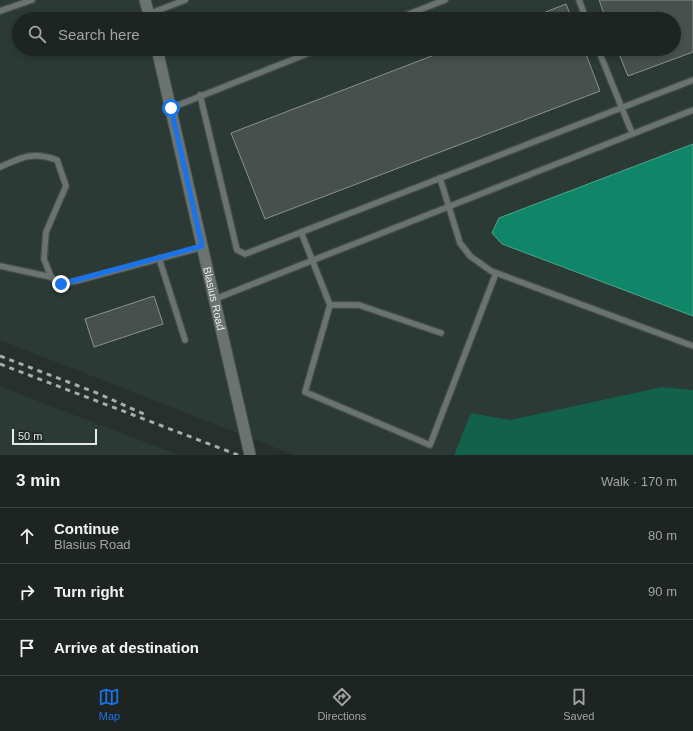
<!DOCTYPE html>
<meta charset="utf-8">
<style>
body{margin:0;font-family:Helvetica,sans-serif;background:#2b302f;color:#f1f3f6}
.scale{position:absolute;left:12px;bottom:10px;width:85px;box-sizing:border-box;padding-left:4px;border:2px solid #e4e9e6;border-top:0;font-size:11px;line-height:14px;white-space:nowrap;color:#e4e9e6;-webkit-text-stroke:3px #1f2623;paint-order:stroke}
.stop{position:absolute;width:12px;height:12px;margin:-9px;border:3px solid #1a73e8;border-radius:50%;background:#fff}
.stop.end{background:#1a73e8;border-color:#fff;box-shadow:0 1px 4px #0008}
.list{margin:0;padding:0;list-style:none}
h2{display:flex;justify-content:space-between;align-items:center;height:52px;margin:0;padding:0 16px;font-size:17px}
h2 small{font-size:13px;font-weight:400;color:#a1a4a5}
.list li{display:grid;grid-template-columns:26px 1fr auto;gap:12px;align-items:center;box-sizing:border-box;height:56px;padding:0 16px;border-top:1px solid #3c4140}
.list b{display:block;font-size:15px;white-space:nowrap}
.list p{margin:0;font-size:13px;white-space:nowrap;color:#a1a4a5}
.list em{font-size:13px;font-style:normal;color:#a1a4a5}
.icon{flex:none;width:22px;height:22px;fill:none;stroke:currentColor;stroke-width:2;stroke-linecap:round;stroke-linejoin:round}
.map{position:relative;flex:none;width:693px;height:455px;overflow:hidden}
.search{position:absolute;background:#1e2422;box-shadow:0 2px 6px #0003;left:12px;right:12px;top:12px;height:44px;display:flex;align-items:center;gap:10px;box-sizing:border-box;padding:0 14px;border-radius:22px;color:#a1a4a5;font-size:15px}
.sheet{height:220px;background:#1e2422}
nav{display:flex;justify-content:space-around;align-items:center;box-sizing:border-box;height:56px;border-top:1px solid #3c4140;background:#1e2422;font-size:11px;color:#a1a4a5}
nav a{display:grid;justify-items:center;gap:2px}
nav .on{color:#1a73e8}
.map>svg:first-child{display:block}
</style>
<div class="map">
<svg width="693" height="455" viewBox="0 0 693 455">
<rect width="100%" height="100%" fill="#28302d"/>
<!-- built -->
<g fill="#2b3a34" fill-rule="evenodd">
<path d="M0 0H693V390L662 387 510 420 472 413 454 455H294L0 340ZM19 19H674V49H19Z"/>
<polygon points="0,386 27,397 179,455 0,455"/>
</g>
<!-- green -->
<polygon fill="#14614b" points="662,387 693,390 693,455 454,455 471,413 510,420"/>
<!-- water -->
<polygon fill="#0e8667" stroke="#4ea48d" points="693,144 693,316 502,244 492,233 499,218"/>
<!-- building -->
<g fill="#48504d" stroke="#89928e">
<polygon points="599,0 693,0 693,52 628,76 617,49 674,49 674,19 606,19"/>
<polygon points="566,4 572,19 528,19"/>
<polygon points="450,49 584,49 600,91 265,219 231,133"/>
<polygon points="154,296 163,324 94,347 85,319"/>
</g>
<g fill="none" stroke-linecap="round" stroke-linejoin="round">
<defs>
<g id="lane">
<polyline points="579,0 586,19"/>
<polyline points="0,11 32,0"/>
<polyline points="149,14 185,0"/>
<polyline points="396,19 445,0"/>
<polyline points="598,49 632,133"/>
<polyline points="200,95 237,250 245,254 693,80"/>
<polyline points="171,108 319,49"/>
<path d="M0 167C22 157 33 151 57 160L66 186 46 232 44 259 51 277"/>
<polyline points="440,178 460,243 470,256 491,271 693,346"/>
<polyline points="301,232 330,305 305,392 430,445 496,273"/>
<polyline points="159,258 185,340"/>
<polyline points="0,266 51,277 61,284 80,280 203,247"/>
<polyline points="215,299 693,110"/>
<polyline points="330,305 359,305 441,333"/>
</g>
<g id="street">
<polyline points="145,0 150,19"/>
<path id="s1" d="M157 49 250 455"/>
</g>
</defs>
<!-- lane casing -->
<use href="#lane" stroke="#484e4b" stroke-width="8"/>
<!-- street casing -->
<use href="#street" stroke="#484e4b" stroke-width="13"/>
<!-- lane -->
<use href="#lane" stroke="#6b7370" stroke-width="5.5"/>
<!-- street -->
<use href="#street" stroke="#6b7370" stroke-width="11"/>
<!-- rail -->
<g stroke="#a8adaa" stroke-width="3" stroke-dasharray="5 5" stroke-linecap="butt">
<polyline points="0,356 97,393 146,415"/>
<polyline points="0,364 238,455"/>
</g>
</g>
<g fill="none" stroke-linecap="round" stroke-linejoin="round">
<!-- route -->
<polyline stroke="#1a73e8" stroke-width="5" points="61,284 202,246 171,108"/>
</g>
<g text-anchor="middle" stroke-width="4" stroke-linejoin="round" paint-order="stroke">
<!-- street labels -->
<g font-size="11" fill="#e4e9e6" stroke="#1f2623">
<text dy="4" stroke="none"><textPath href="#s1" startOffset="256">Blasius Road</textPath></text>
</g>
</g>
</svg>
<div class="scale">50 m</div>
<div class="stop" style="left:171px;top:108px"></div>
<div class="stop end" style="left:61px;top:284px"></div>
<div class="search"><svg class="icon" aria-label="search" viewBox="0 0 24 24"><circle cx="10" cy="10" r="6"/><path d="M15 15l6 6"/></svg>Search here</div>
</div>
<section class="sheet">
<h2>3 min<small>Walk · 170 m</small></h2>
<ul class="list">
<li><svg class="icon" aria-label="ahead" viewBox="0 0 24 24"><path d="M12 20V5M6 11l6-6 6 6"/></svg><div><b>Continue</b><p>Blasius Road</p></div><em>80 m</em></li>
<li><svg class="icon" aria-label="right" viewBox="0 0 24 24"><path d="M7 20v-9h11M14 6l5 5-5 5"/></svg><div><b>Turn right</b></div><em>90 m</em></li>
<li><svg class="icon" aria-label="arrive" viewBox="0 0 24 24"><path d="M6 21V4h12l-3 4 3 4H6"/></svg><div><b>Arrive at destination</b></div></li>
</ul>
</section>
<nav>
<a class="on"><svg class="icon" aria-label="map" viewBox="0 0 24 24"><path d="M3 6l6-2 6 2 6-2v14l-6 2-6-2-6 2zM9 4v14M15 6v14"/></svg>Map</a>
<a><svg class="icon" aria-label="directions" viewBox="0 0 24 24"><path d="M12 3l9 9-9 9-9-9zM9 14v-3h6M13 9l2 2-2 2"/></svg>Directions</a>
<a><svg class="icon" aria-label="saved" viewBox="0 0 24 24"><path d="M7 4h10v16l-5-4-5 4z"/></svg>Saved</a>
</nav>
